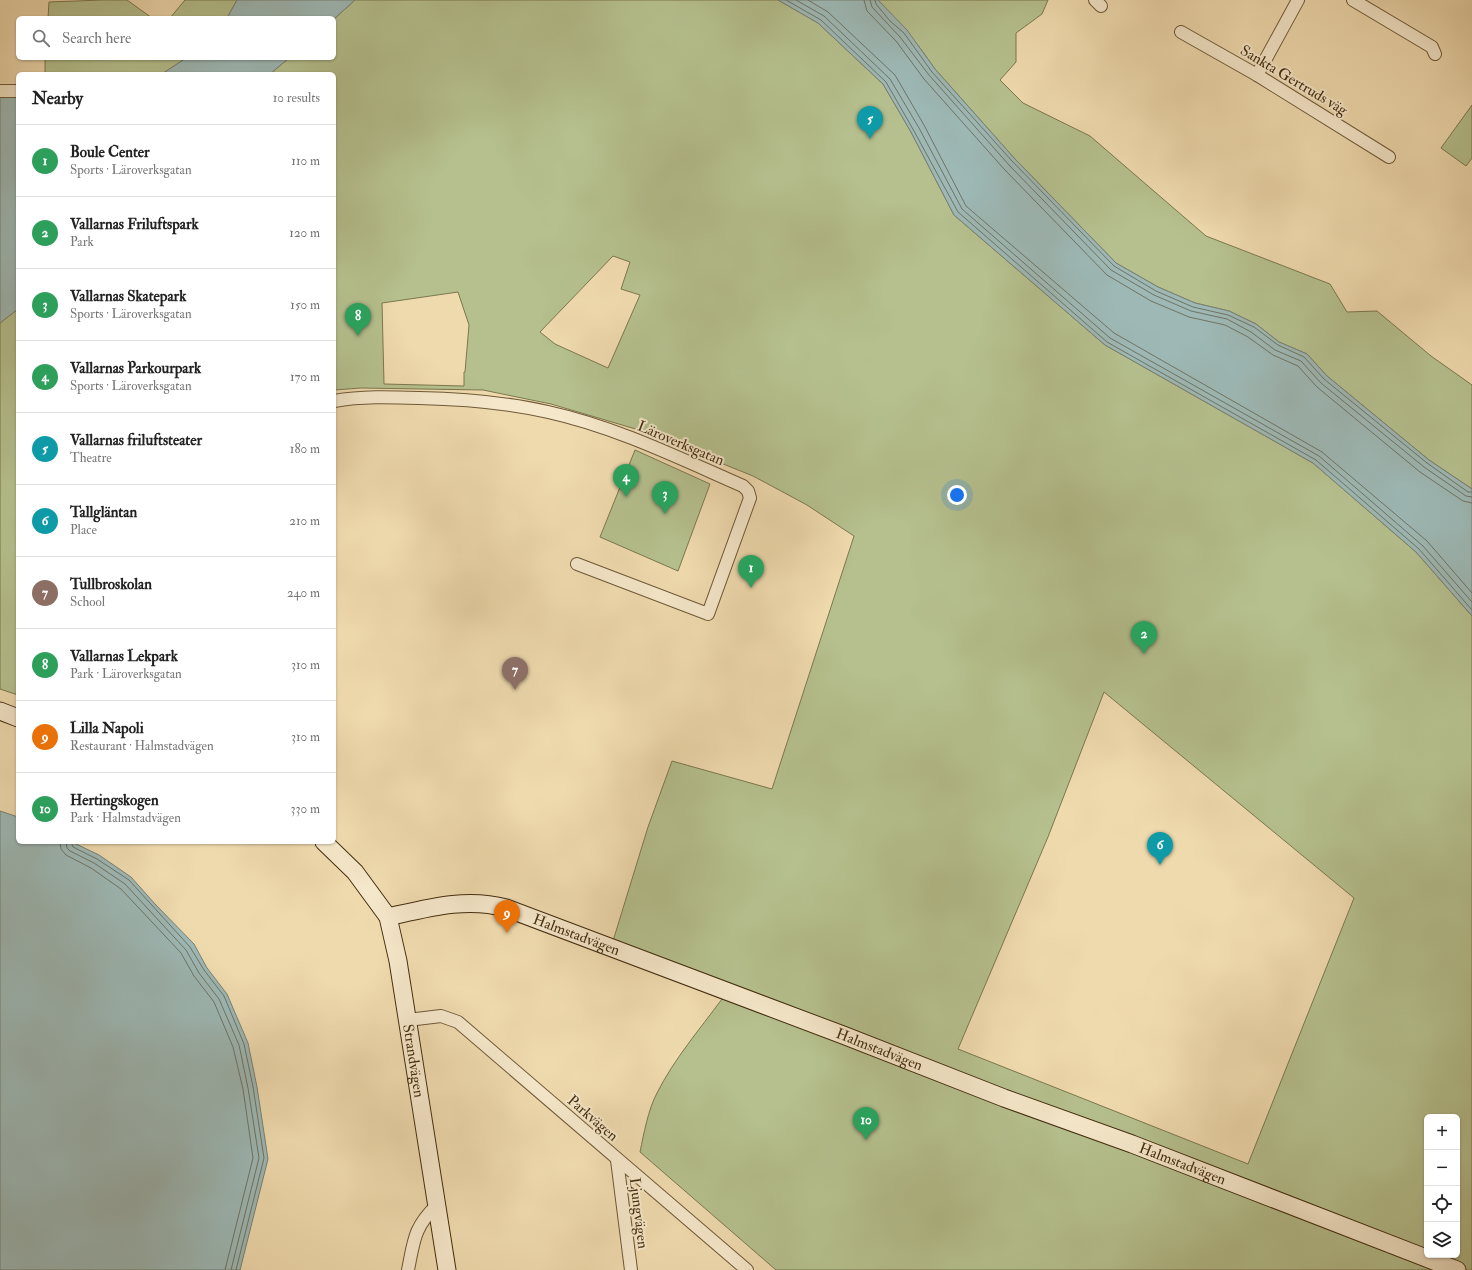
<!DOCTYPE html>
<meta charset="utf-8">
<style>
body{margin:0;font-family:"IM FELL Double Pica",serif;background:#f2f2f2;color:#222}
.controls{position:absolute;right:12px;bottom:12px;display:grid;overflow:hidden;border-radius:6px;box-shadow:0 1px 3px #0004}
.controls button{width:36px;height:36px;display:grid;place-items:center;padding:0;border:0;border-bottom:1px solid #e0e0e0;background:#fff;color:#222;font:20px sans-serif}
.you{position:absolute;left:957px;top:495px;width:14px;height:14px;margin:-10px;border:3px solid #fff;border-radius:50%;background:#1a73e8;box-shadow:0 0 0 6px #1a73e833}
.badge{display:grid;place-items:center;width:26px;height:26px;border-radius:50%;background:#0b8043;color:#fff;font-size:13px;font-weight:700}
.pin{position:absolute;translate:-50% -33px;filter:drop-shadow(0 1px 2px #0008)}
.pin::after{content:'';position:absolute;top:21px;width:14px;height:12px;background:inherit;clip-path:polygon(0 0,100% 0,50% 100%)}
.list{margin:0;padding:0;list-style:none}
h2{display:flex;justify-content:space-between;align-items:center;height:52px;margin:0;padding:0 16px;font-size:17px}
h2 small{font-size:13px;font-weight:400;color:#767676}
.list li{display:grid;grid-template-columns:26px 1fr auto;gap:12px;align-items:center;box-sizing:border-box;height:72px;padding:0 16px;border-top:1px solid #e0e0e0}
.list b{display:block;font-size:15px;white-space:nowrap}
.list p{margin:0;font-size:13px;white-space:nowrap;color:#767676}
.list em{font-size:13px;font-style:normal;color:#767676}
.icon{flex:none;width:22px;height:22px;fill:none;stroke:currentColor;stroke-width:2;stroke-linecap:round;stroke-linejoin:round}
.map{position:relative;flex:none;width:1472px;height:1270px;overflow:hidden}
.search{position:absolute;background:#fff;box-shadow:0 1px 3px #0004;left:16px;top:16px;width:320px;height:44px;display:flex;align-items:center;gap:10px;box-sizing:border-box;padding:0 14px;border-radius:6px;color:#767676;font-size:15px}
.panel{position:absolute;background:#fff;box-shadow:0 1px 3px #0004;left:16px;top:72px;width:320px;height:772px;border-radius:6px}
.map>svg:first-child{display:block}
</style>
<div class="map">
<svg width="1472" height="1270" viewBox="0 0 1472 1270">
<rect width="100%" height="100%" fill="#efdaae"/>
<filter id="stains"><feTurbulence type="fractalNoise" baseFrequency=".005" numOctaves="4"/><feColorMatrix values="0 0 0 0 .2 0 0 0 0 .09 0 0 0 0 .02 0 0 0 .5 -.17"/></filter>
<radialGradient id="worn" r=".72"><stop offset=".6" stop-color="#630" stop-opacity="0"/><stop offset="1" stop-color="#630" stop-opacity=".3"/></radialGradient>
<!-- green -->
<g fill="#b5c08e" stroke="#7c774e" fill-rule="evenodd">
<polygon points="102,0 127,0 152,18 48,18 49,2"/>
<polygon points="185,0 237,0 227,18 170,18"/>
<path d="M355 0H778L818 23 883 84 911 132 954 215 1105 345 1313 463 1416 552 1472 616V1270H776L640 1152C644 1133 648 1110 657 1093 674 1059 700 1029 722 999L609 954 648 827 672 761 772 789 854 536 807 505 753 476 639 430 551 404 483 390 361 388 334 390V74H270L289 58H334V19ZM613 256 630 262 621 289 640 295 608 368 555 344 540 332ZM458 292 469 325 465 372H464V386L384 384 382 303ZM1104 692 1354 898 1248 1164 958 1049 1048 837ZM1427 1117H1457V1255H1427Z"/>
<polygon points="878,0 1048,0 1042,14 1016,33 1016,62 1000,80 1023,103 1090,136 1206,236 1330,284 1347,312 1377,311 1431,356 1472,385 1472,489 1429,460 1327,376 1307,354 1279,342 1256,324 1229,311 1195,303 1158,287 1116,263 1015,159 935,69 920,48"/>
<polygon points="45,58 186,58 162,74 45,74"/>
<polygon points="1472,105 1472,158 1466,166 1441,148"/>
<polygon points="18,309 18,695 0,689 0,323"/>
<polygon points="635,450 710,484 678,571 600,537"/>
</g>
<!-- water -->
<g fill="#9db8b5" stroke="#798173">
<polygon points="237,0 355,0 334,19 227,18"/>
<polygon points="778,0 878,0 907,30 935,69 1015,159 1116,263 1158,287 1195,303 1229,311 1256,324 1279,342 1307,354 1327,376 1429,460 1472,489 1472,616 1416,552 1313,463 1105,345 954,215 911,132 883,84 818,23"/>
<polygon points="186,58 289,58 270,74 162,74"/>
<polygon points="0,96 18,96 18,309 0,323"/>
<polygon points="0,811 18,817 18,842 72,842 99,855 131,877 155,904 194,944 207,968 227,994 248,1043 257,1087 268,1159 240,1270 0,1270"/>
</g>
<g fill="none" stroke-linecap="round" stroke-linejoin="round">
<!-- shore -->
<g stroke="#707362" stroke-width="1">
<polyline points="786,0 821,20 886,82 914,131 958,212 1107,342 1316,460 1419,549 1472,610"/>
<polyline points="796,0 824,16 890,79 919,128 962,209 1110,338 1319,456 1423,546 1472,602"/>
<polyline points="808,0 828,12 895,75 924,125 966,206 1114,333 1322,452 1427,541 1472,593"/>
<polyline points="864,0 867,11 896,41 924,79 1004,169 1107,275 1151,301 1189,317 1225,325 1248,337 1273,355 1298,366 1317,387 1420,472 1463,501 1472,503"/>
<polyline points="870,0 872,7 900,37 929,75 1009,165 1111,270 1154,295 1191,311 1227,319 1251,332 1275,350 1301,361 1321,383 1424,467 1466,496 1472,497"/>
<polyline points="875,0 876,4 890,21 904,33 932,72 1012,161 1114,266 1156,291 1193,307 1228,315 1254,327 1278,345 1304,357 1324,379 1427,463 1468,492 1472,492"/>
<polyline points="60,842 61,849 66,855 91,868 121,889 181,953 194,976 214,1002 233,1047 243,1089 253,1158 225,1270"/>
<polyline points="66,842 67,848 70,851 94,863 125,884 186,950 199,973 219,999 239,1045 248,1088 259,1158 231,1270"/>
<polyline points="71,842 73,847 97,859 129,880 190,947 204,970 224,996 244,1044 253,1087 264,1158 236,1270"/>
</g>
<defs>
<g id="street">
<polyline points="1095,0 1101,6"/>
<polyline points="1353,0 1432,47 1435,54"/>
<polyline points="1181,32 1257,75 1389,157"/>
<polyline points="1257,75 1298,0"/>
<polyline points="0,91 18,91"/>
<path d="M334 401C362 396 390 397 419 398 462 399 505 402 548 412 616 427 679 458 743 486L748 491 750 498 708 614 577 564"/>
<polyline points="408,1020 441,1016 458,1022 747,1270"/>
<polyline points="617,1160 631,1270"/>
<path d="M408 1270C414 1240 414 1227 437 1205"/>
</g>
<g id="secondary">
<polyline points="0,711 18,718"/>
<path id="s1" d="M324 842 355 872 388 917 398 961 447 1270"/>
<path id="s2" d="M388 917C428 908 466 897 506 908L843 1035 1004 1098 1132 1144 1457 1270"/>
</g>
</defs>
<!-- street casing -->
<use href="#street" stroke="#6f5937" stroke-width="14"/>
<!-- secondary casing -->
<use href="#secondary" stroke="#442e0f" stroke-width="19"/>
<!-- street -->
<use href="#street" stroke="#f5e7ca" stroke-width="12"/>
<!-- secondary -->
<use href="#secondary" stroke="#f5e7ca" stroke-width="17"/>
</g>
<g text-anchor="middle" stroke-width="4" stroke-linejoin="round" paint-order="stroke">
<!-- street labels -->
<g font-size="15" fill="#442e0f" stroke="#f5e7ca">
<text transform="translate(1294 80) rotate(31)" y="5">Sankta Gertruds väg</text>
<text transform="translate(681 443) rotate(23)" y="5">Läroverksgatan</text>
<text dy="5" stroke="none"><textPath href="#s2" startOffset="195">Halmstadvägen</textPath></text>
<text dy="5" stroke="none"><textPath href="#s2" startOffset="519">Halmstadvägen</textPath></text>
<text dy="5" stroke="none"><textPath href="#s1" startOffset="245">Strandvägen</textPath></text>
<text transform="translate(593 1118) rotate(41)" y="5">Parkvägen</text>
<text dy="5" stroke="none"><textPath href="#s2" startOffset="843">Halmstadvägen</textPath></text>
<text transform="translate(639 1213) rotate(83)" y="5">Ljungvägen</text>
</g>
</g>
<rect width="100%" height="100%" filter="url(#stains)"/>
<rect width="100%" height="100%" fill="url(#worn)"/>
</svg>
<div class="controls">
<button>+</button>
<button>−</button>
<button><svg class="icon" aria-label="locate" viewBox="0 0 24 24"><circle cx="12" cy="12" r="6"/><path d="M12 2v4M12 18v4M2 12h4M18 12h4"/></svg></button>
<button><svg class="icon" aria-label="layers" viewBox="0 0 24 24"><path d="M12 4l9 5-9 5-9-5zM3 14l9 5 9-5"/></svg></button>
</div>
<div class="you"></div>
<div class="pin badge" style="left:751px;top:588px;background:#2e9e5b">1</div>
<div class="pin badge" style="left:1144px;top:654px;background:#2e9e5b">2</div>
<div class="pin badge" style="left:665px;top:514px;background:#2e9e5b">3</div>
<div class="pin badge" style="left:626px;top:497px;background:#2e9e5b">4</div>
<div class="pin badge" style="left:870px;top:139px;background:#0f9aa8">5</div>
<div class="pin badge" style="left:1160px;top:865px;background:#0f9aa8">6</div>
<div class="pin badge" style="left:515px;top:690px;background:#8d6e63">7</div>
<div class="pin badge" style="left:358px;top:336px;background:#2e9e5b">8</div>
<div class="pin badge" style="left:507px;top:933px;background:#e8710a">9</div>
<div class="pin badge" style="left:866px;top:1140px;background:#2e9e5b">10</div>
<div class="search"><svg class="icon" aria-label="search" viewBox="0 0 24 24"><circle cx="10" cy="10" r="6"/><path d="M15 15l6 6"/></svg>Search here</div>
<section class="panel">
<h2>Nearby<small>10 results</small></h2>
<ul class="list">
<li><span class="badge" style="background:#2e9e5b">1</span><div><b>Boule Center</b><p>Sports · Läroverksgatan</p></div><em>110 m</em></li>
<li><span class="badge" style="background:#2e9e5b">2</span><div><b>Vallarnas Friluftspark</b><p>Park</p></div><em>120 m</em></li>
<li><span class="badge" style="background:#2e9e5b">3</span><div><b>Vallarnas Skatepark</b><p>Sports · Läroverksgatan</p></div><em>150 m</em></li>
<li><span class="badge" style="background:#2e9e5b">4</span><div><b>Vallarnas Parkourpark</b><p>Sports · Läroverksgatan</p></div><em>170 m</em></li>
<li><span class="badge" style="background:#0f9aa8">5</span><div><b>Vallarnas friluftsteater</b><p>Theatre</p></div><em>180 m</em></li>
<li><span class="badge" style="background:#0f9aa8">6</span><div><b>Tallgläntan</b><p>Place</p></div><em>210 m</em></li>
<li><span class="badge" style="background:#8d6e63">7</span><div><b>Tullbroskolan</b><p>School</p></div><em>240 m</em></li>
<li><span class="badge" style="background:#2e9e5b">8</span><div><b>Vallarnas Lekpark</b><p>Park · Läroverksgatan</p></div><em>310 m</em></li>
<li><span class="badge" style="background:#e8710a">9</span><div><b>Lilla Napoli</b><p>Restaurant · Halmstadvägen</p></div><em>310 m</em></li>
<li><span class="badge" style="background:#2e9e5b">10</span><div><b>Hertingskogen</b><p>Park · Halmstadvägen</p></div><em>330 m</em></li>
</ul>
</section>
</div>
